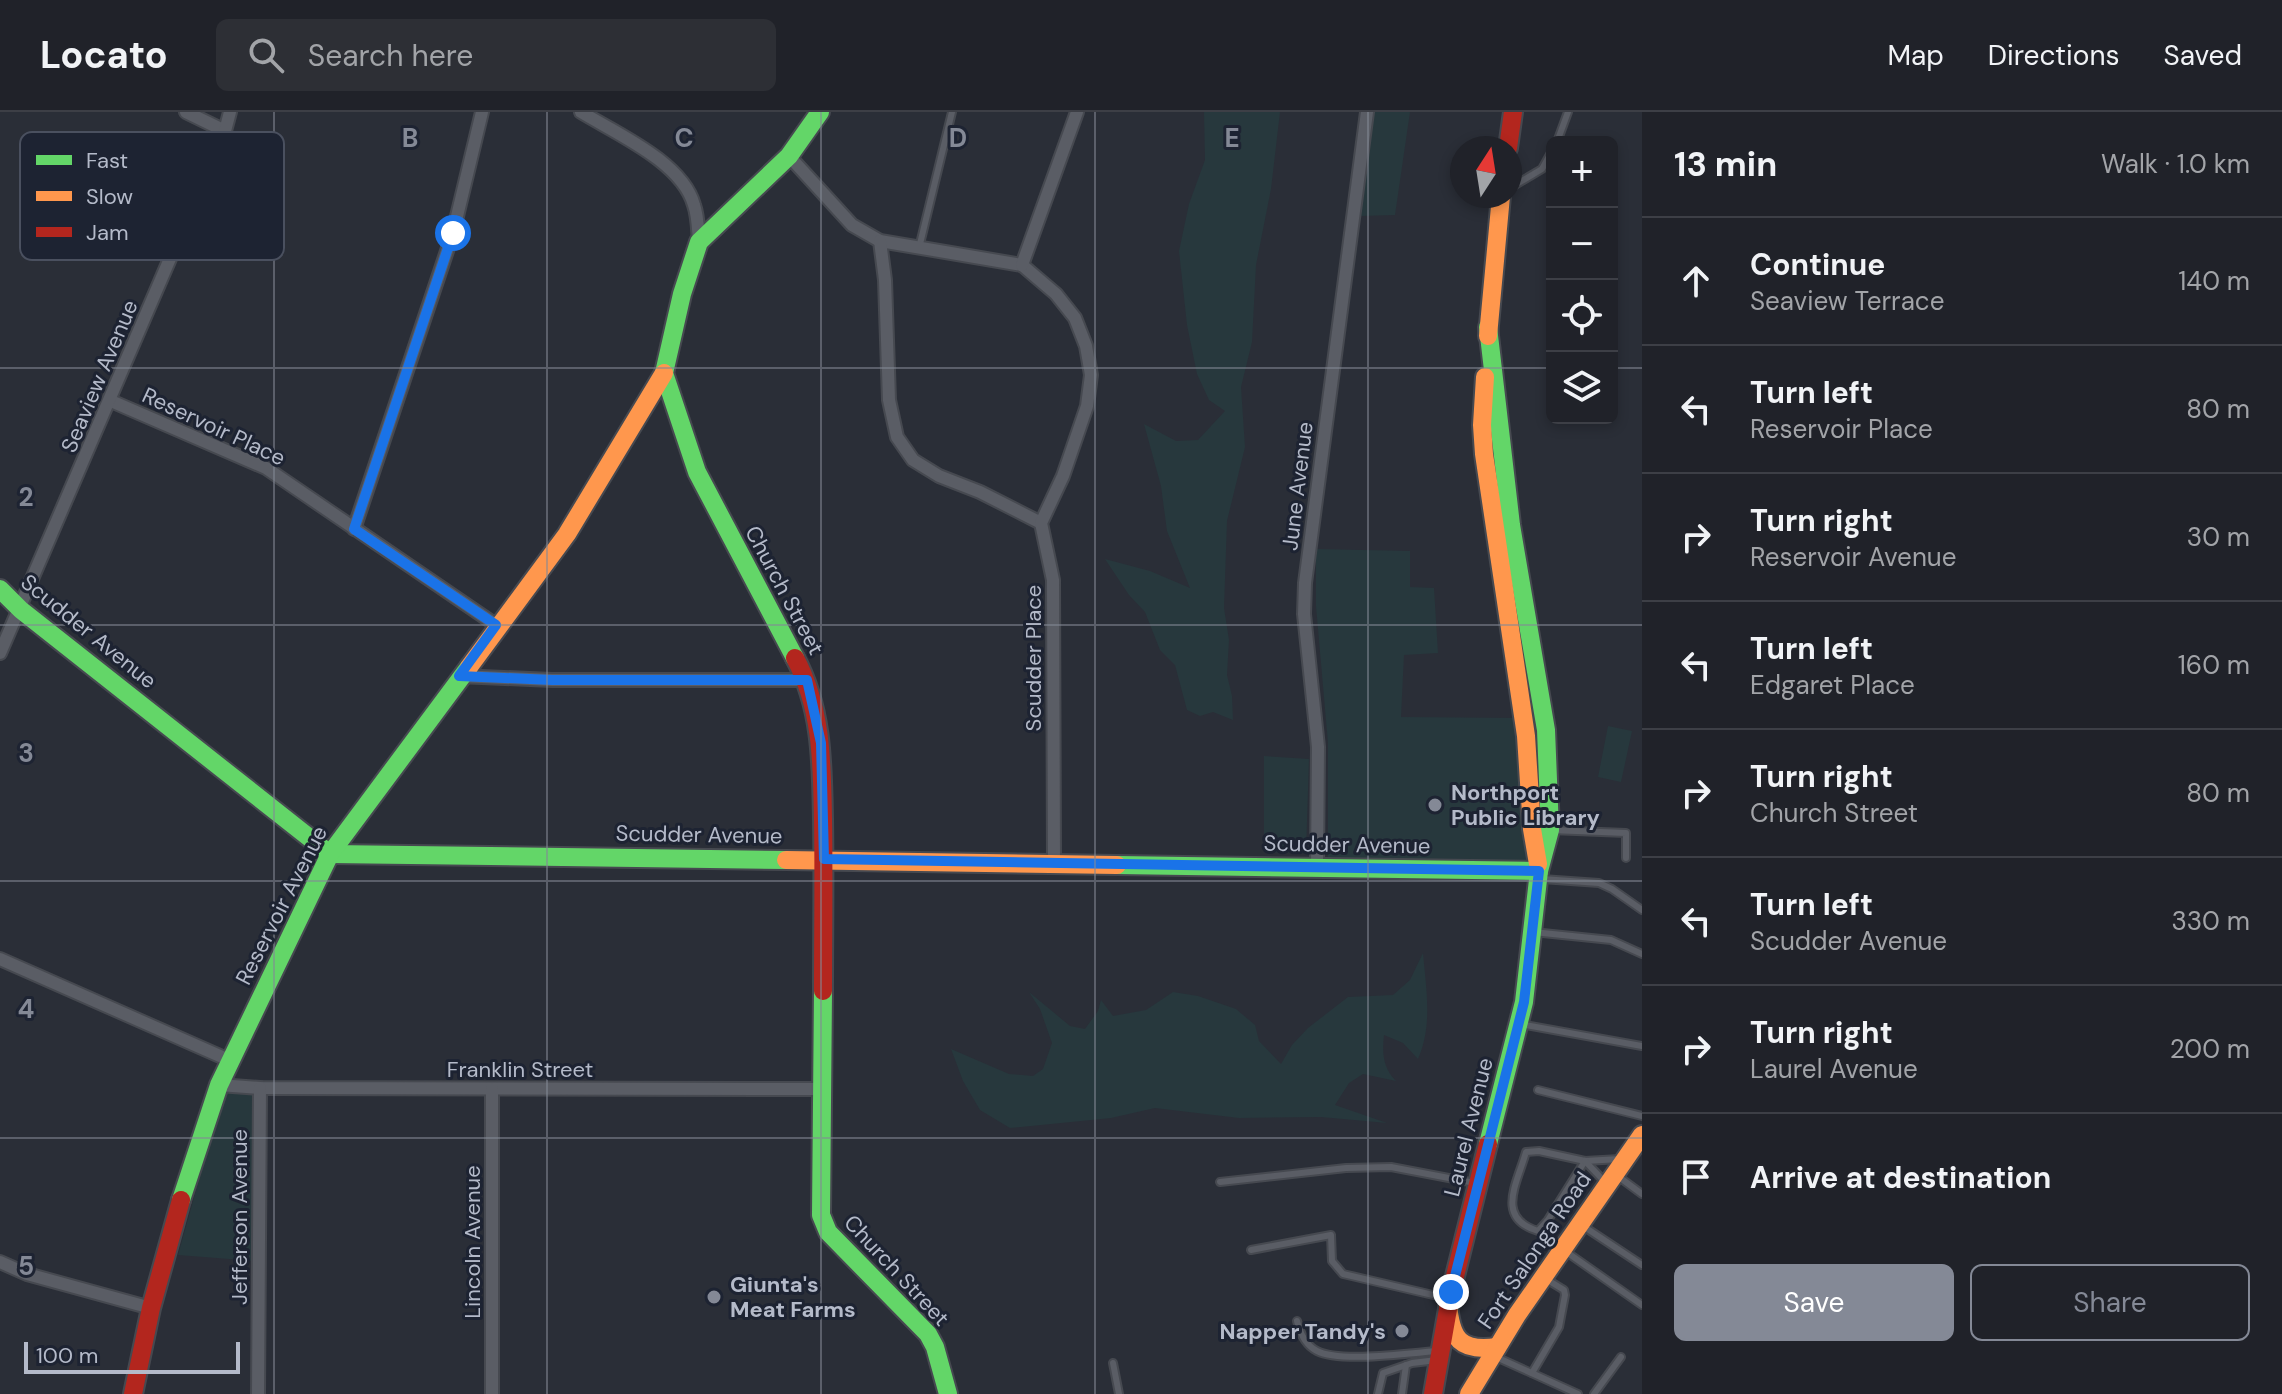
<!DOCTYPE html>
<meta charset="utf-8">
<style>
body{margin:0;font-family:"DM Sans",sans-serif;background:#2d2f35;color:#f1f3f6}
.controls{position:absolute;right:24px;top:24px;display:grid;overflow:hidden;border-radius:12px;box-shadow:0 4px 12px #0003}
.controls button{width:72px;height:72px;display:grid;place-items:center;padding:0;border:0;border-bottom:2px solid #3d3f46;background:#202229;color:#f1f3f6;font:40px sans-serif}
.compass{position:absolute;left:1450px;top:24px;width:72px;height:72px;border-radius:50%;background:#202229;box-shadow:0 4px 12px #0003;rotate:12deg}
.scale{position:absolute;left:24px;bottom:20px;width:216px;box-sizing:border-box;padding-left:8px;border:4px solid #b4bac9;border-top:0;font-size:22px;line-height:28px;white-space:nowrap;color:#b4bac9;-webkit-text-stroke:6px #1d2332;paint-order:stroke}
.stop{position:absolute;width:24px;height:24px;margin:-18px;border:6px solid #1a73e8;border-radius:50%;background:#fff}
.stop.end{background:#1a73e8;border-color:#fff;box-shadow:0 2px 8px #0008}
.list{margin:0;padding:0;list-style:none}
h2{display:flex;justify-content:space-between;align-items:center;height:104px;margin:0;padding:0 32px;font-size:34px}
h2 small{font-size:26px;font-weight:400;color:#a2a4a8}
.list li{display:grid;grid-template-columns:52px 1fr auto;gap:24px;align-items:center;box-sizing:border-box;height:128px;padding:0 32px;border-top:2px solid #3d3f46}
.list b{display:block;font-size:30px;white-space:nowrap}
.list p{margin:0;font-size:26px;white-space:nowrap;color:#a2a4a8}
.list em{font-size:26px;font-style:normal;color:#a2a4a8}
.actions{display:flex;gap:16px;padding:24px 32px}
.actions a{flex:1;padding:18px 0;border:2px solid #848996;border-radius:12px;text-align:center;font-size:28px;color:#848996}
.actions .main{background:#848996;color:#fff}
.icon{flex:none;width:44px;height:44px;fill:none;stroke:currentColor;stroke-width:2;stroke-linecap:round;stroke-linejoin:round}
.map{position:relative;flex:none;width:1642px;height:1282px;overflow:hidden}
header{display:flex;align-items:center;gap:48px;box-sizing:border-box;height:112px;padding:0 40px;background:#202229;border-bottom:2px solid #3d3f46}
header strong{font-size:38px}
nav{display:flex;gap:44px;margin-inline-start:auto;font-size:28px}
.search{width:560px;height:72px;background:#2d2f35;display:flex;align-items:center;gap:20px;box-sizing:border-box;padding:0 28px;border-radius:12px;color:#a2a4a8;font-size:30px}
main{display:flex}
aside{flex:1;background:#202229}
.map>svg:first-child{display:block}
</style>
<header>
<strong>Locato</strong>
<div class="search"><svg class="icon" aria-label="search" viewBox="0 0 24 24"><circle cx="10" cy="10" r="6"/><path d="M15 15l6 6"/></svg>Search here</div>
<nav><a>Map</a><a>Directions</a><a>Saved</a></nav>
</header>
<main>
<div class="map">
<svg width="1642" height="1282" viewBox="0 0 1642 1282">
<rect width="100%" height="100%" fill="#2a2e37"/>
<!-- green -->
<g fill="#27383d">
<polygon points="1204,0 1280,0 1271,77 1256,153 1252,230 1241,275 1245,335 1227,409 1224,496 1229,528 1227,563 1232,584 1233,608 1213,600 1200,604 1187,598 1175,553 1160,538 1145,500 1129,483 1105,447 1150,459 1190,476 1167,419 1161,374 1144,312 1176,329 1198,328 1225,299 1209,288 1197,262 1187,213 1179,139 1189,92 1205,48"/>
<polygon points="1374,0 1410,0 1395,103 1360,104"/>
<polygon points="1316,437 1410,439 1410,475 1434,476 1438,541 1404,543 1401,605 1518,606 1527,757 1328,755 1328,631 1316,494"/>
<polygon points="1608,614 1632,619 1621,670 1598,665"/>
<polygon points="1264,644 1309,647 1306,741 1264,740"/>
<path d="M1423 841C1426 876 1433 913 1418 947L1403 931 1384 923C1382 942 1383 956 1396 969L1363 962 1349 971 1335 993 1387 1011 1321 1005 1239 1006 1155 996 1111 1006 1010 1016 980 998 963 969 951 937 1009 962 1033 964 1043 957 1052 931 1040 897 1029 880 1070 914 1085 917 1098 899 1101 888 1113 904 1146 898 1173 880 1198 884 1236 897 1255 913 1259 929 1281 952 1292 933 1308 916 1348 885 1393 883 1410 868Z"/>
<polygon points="224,978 254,979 255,1149 178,1143"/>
</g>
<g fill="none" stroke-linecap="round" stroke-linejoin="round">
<defs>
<g id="lane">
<polyline points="1557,30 1568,0"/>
<polyline points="1510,76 1542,57 1552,39"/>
<polyline points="919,136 952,0"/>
<polyline points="1551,718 1626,721 1626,746"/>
<polyline points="1542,767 1599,771 1612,777 1642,798"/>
<polyline points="1533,820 1611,828 1642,842"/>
<polyline points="1520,912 1642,934"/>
<polyline points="1538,978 1642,1004"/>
<path d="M1585 1049 1548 1108 1538 1119C1495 1106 1517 1072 1526 1040L1539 1039 1585 1049 1620 1047"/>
<polyline points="1585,1049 1604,1069"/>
<polyline points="1619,1065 1642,1082"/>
<polyline points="1220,1070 1346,1056 1391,1055 1475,1071"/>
<polyline points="1583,1114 1642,1153"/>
<polyline points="1251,1138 1331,1123 1332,1149 1343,1162 1446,1186"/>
<polyline points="1565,1139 1642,1193"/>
<path d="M1297 1209C1300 1221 1305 1233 1317 1239 1340 1251 1410 1241 1438 1239"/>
<polyline points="1496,1245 1578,1282"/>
<polyline points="1113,1251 1119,1282"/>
<polyline points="1532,1261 1559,1215 1565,1183 1564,1178 1546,1167"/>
<polyline points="1378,1282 1383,1261 1412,1251 1437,1248"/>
<polyline points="1402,1282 1406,1253"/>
<polyline points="1594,1282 1621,1245"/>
</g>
<g id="street">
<polyline points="186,0 225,19"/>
<path d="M581 0C617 22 682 50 694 93 698 104 698 118 699 130"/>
<polyline points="789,44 852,113 880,129 1022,153"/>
<polyline points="880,129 885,168 889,288 897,325 913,348 939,364 980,380 1041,411"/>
<polyline points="1022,153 1056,182 1075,206 1086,234 1091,263 1087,294 1063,364 1041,411 1053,468 1054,752"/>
<polyline points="1022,153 1077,0"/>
<polyline points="111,289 266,356 496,513"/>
<polyline points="354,417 453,121 482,0"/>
<polyline points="0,541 225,19 230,0"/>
<polyline points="459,564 552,568 807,568"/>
<polyline points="1317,755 1318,635 1304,502 1305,471 1367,0"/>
<polyline points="0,847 229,948"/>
<polyline points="219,973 260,976 821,977"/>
<polyline points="0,1150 27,1162 151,1196"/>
<polyline points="258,1282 260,976"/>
<polyline points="492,1282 492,977"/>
</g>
<g id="fast">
<polyline points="1488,215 1511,413 1546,618 1550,718 1539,759 1524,890 1488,1032"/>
<polyline points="0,477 21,498 330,742 786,748"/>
<polyline points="795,546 697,360 664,261 682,182 699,130 789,44 820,0"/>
<polyline points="1117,753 1539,759"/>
<polyline points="823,879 821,1103 828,1120 928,1222 935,1235 948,1282"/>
<polyline points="181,1088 219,973 330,742 469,555"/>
</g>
<g id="slow">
<polyline points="1488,224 1501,84"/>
<polyline points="1485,265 1482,313 1484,342 1526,624 1532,717 1538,752"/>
<polyline points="469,555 567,422 664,261"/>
<polyline points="786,748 1117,753"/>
<path d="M1448 1192C1451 1227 1460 1240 1497 1235"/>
<polyline points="1469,1282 1517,1203 1642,1023"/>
</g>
<g id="jam">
<polyline points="1508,36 1513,0"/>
<path d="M795 546C822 596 822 651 823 707 824 764 823 821 823 879"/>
<polyline points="133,1282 151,1196 181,1088"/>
<polyline points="1433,1282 1451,1180 1488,1032"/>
</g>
</defs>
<!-- lane casing -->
<use href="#lane" stroke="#464950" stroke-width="10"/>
<!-- street casing -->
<use href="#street" stroke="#464950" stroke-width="16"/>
<!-- fast casing -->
<use href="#fast" stroke="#464950" stroke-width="22"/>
<!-- slow casing -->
<use href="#slow" stroke="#464950" stroke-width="22"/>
<!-- jam casing -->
<use href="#jam" stroke="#464950" stroke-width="22"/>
<!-- lane -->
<use href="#lane" stroke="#5a5d65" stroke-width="6"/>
<!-- street -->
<use href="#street" stroke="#5a5d65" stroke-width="12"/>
<!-- fast -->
<use href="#fast" stroke="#63d668" stroke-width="18"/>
<!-- slow -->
<use href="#slow" stroke="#ff974d" stroke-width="18"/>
<!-- jam -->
<use href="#jam" stroke="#b3261e" stroke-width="18"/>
</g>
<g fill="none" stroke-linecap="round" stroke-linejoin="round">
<!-- route -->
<polyline stroke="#1a73e8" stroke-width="10" points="453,121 354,417 496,513 459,564 552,568 807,568 821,631 824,747 1539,759 1524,890 1451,1180"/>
</g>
<!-- grid -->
<path fill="none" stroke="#848996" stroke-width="2" stroke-opacity="0.55" d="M274 0V1282M547 0V1282M821 0V1282M1095 0V1282M1368 0V1282M0 256H1552M1612 256H1642M0 513H1642M0 769H1642M0 1026H1642"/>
<!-- markers -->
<g fill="#848996" stroke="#1d2332" stroke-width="3">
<circle cx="1435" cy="693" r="8"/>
<circle cx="714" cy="1185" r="8"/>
<circle cx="1402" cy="1219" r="8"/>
</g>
<g text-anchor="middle" stroke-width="6" stroke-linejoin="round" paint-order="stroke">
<!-- street labels -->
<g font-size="22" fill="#b4bac9" stroke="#1d2332">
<text transform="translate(99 264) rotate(-67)" y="8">Seaview Avenue</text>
<text transform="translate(214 314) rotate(25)" y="8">Reservoir Place</text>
<text transform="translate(1297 374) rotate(-83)" y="8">June Avenue</text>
<text transform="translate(785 478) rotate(62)" y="8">Church Street</text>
<text transform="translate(89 519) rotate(39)" y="8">Scudder Avenue</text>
<text transform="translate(1033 546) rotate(-90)" y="8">Scudder Place</text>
<text transform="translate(699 722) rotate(1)" y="8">Scudder Avenue</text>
<text transform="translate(1347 732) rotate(1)" y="8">Scudder Avenue</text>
<text transform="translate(281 793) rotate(-63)" y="8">Reservoir Avenue</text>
<text x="520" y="965">Franklin Street</text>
<text transform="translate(1468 1015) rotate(-76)" y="8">Laurel Avenue</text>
<text transform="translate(239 1105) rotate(-90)" y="8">Jefferson Avenue</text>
<text transform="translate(472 1130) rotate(-90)" y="8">Lincoln Avenue</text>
<text transform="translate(1534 1138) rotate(-56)" y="8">Fort Salonga Road</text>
<text transform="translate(897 1158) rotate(47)" y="8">Church Street</text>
</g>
<!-- poi labels -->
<g font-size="22" font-weight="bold" fill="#b4bac9" stroke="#1d2332" text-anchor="start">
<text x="1451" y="688">Northport<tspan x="1451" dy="25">Public Library</tspan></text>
<text x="730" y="1180">Giunta's<tspan x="730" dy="25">Meat Farms</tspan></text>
<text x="1386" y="1227" text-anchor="end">Napper Tandy's</text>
</g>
</g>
<!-- legend -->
<rect x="20" y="20" width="264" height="128" rx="12" fill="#1d2332" stroke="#4a505f" stroke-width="2"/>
<rect x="36" y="43" width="36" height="10" fill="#63d668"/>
<rect x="36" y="79" width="36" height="10" fill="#ff974d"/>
<rect x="36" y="115" width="36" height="10" fill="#b3261e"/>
<g font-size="22" fill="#b4bac9">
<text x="86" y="56">Fast</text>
<text x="86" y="92">Slow</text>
<text x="86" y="128">Jam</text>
</g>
<g font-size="26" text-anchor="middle" font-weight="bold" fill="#848996" stroke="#1d2332" stroke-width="6" stroke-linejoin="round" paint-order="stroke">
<text x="410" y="35">B</text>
<text x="684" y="35">C</text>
<text x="958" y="35">D</text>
<text x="1232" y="35">E</text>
<text x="26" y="394">2</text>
<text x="26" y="650">3</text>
<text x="26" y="906">4</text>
<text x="26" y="1163">5</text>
</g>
</svg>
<div class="controls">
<button>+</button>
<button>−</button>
<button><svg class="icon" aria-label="locate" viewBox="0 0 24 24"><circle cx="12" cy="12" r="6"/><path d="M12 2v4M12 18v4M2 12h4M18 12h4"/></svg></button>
<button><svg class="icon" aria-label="layers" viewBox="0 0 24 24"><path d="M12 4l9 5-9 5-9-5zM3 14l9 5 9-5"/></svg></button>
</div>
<svg class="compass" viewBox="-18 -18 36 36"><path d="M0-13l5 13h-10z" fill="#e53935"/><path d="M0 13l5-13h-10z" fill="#a2a4a8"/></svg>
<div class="scale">100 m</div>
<div class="stop" style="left:453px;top:121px"></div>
<div class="stop end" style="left:1451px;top:1180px"></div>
</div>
<aside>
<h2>13 min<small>Walk · 1.0 km</small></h2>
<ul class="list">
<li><svg class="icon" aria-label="ahead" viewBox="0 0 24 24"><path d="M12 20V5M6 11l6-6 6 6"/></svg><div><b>Continue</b><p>Seaview Terrace</p></div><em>140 m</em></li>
<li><svg class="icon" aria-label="left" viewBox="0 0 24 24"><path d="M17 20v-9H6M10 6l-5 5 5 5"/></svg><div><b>Turn left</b><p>Reservoir Place</p></div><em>80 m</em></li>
<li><svg class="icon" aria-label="right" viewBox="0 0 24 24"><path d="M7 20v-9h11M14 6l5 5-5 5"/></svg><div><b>Turn right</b><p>Reservoir Avenue</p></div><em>30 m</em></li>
<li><svg class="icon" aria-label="left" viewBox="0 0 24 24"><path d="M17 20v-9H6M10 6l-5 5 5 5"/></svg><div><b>Turn left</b><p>Edgaret Place</p></div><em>160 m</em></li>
<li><svg class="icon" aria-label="right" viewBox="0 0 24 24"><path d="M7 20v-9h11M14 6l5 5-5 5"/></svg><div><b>Turn right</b><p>Church Street</p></div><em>80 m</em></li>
<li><svg class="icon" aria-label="left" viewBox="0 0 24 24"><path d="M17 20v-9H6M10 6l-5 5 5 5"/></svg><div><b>Turn left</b><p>Scudder Avenue</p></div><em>330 m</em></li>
<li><svg class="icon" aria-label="right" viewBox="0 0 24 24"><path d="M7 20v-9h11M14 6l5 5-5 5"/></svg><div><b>Turn right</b><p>Laurel Avenue</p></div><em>200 m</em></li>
<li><svg class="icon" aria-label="arrive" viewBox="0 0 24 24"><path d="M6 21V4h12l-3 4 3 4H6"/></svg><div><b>Arrive at destination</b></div></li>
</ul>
<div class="actions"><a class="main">Save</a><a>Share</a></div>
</aside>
</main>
